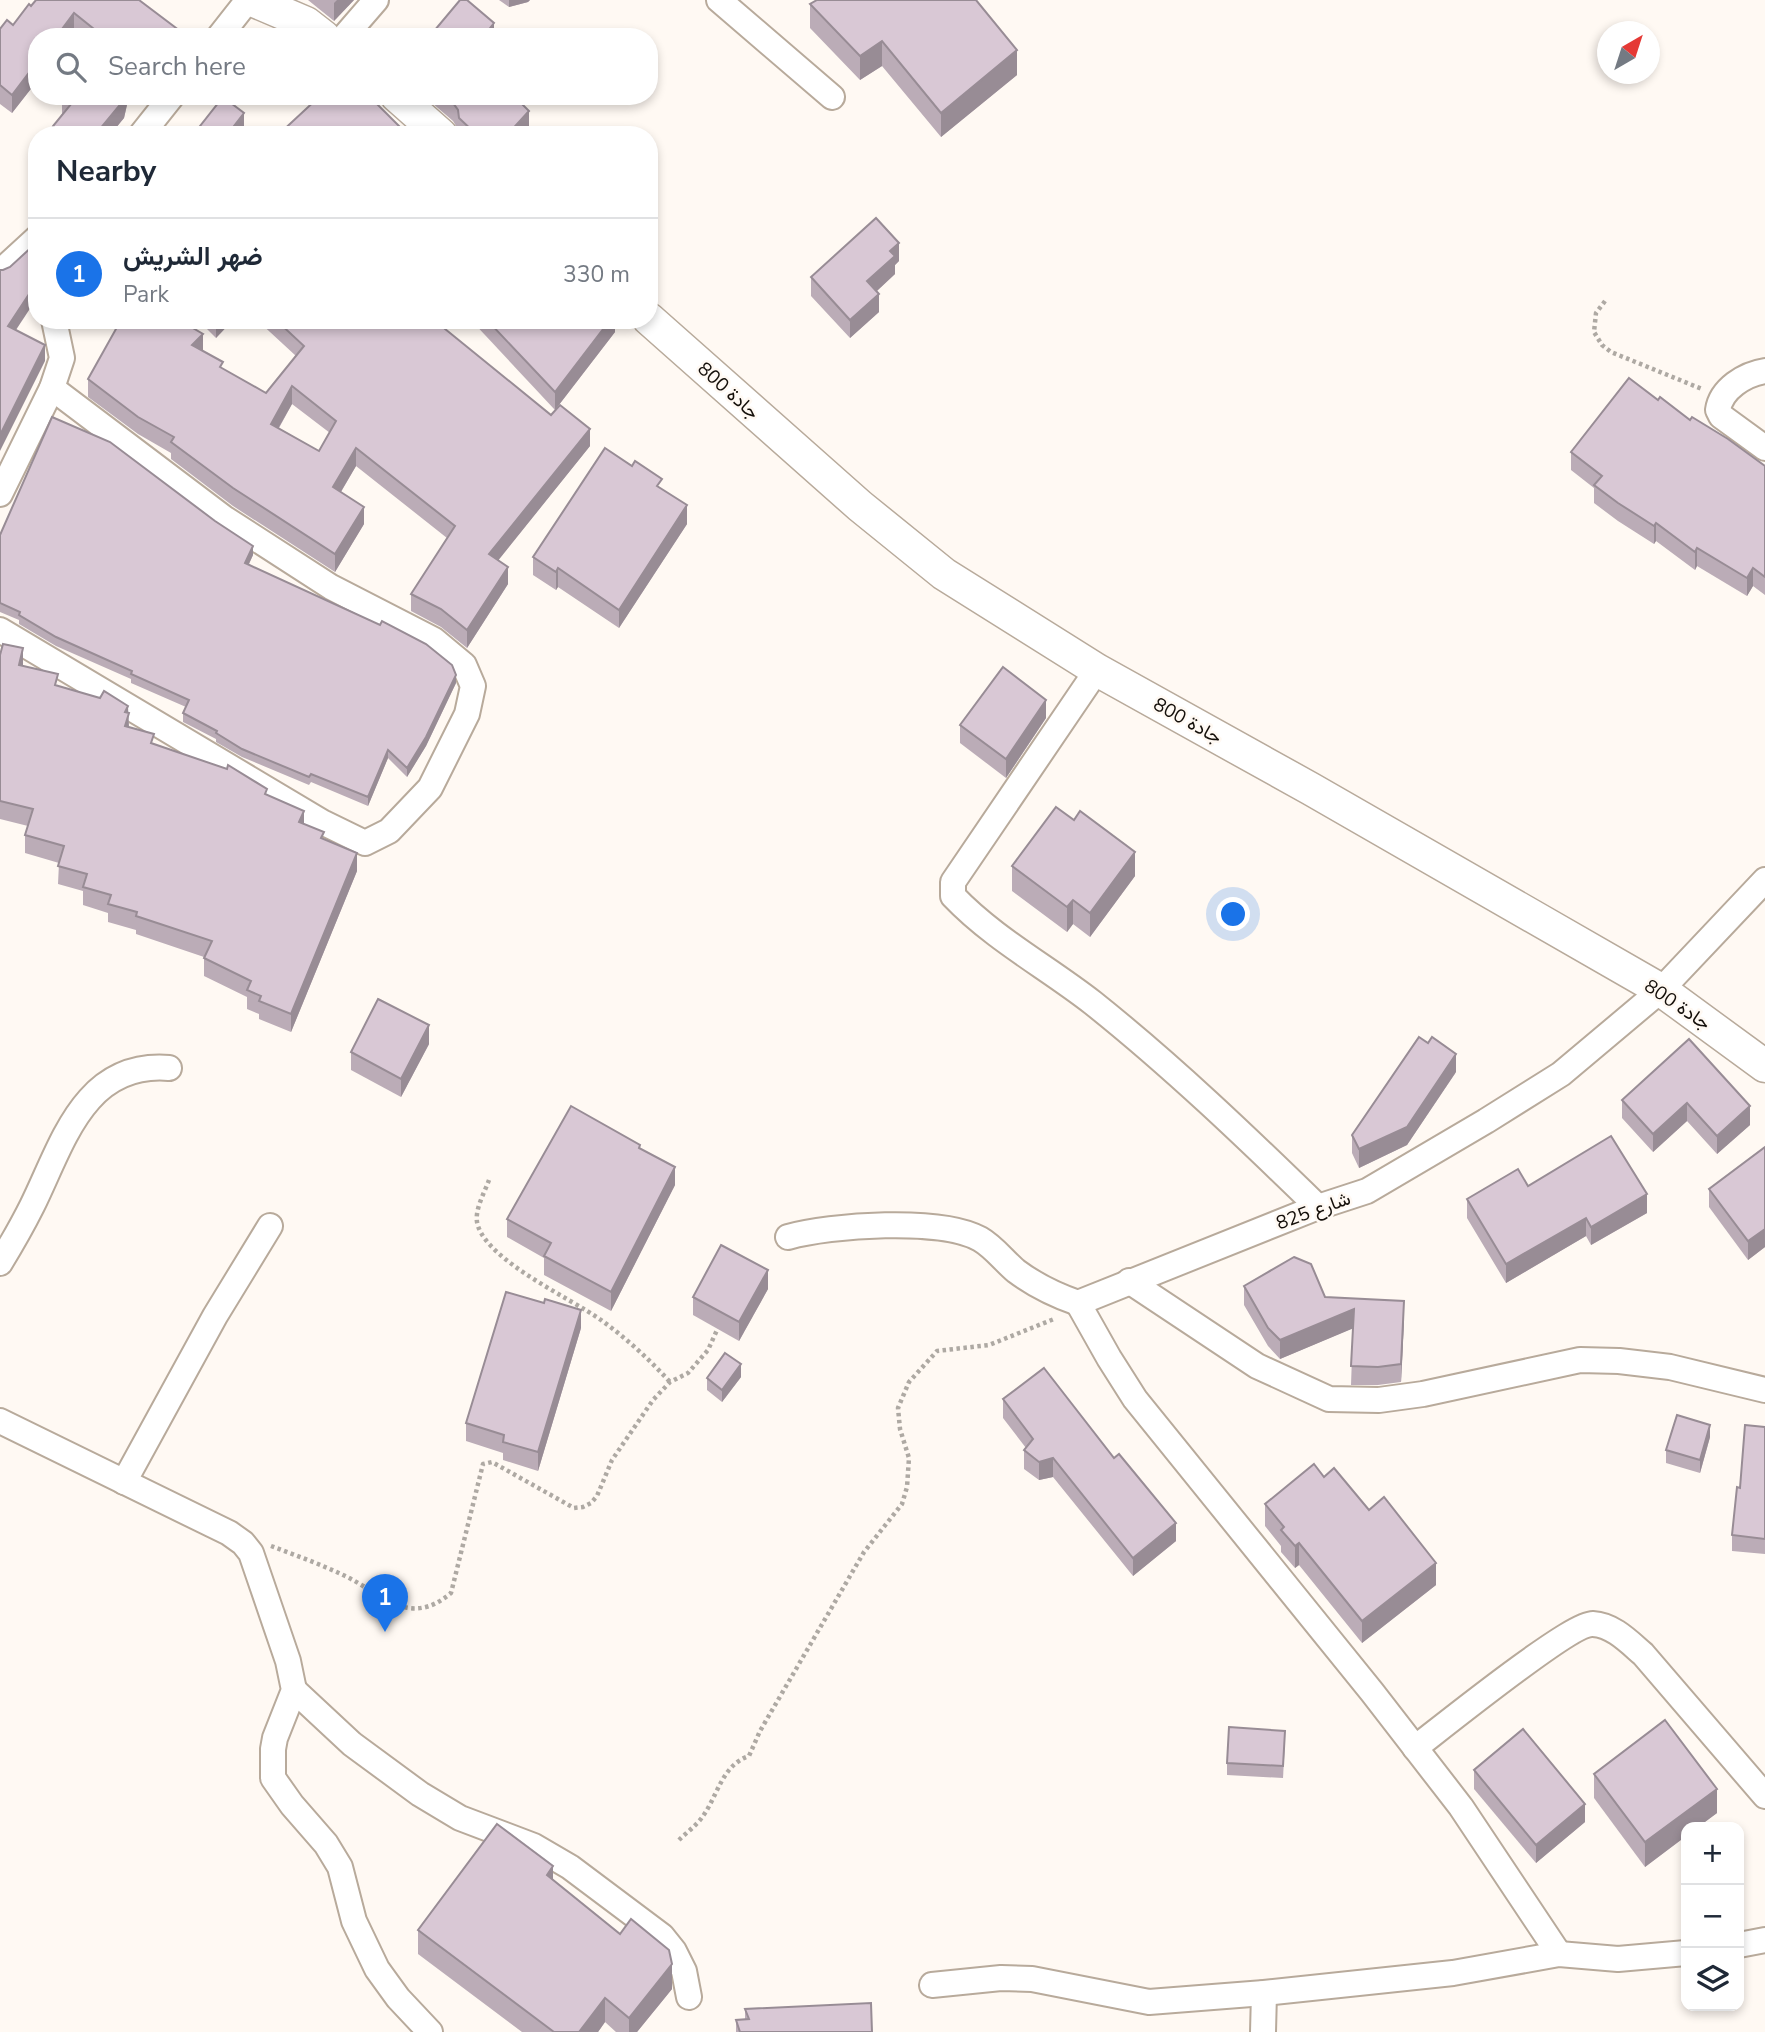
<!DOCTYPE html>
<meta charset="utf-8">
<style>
body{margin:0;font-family:"Nunito Sans",Vazirmatn,sans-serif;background:#f2f2f3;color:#1f2937}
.controls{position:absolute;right:21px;bottom:21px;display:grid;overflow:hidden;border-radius:14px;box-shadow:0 4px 10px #0003}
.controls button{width:63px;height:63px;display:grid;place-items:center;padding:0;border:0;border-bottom:2px solid #e0e1e3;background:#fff;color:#1f2937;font:35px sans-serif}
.compass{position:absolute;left:1597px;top:21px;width:63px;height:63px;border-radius:50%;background:#fff;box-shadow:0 4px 10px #0003;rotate:39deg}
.you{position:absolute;left:1234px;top:915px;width:24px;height:24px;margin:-18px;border:5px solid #fff;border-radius:50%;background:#1a73e8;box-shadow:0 0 0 10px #1a73e833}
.badge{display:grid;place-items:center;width:46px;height:46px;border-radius:50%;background:#1a73e8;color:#fff;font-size:23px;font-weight:700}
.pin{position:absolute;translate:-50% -58px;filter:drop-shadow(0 2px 4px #0008)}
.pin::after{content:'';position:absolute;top:37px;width:24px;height:21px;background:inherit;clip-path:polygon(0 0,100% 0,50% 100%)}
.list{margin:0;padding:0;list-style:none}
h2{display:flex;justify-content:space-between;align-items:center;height:91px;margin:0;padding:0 28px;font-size:30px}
h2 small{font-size:23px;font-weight:400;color:#747a83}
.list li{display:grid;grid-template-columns:46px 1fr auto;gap:21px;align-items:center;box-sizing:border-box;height:112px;padding:0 28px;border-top:2px solid #e0e1e3}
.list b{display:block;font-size:26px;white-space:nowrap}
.list p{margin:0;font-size:23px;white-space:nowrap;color:#747a83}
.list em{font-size:23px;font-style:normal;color:#747a83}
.icon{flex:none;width:38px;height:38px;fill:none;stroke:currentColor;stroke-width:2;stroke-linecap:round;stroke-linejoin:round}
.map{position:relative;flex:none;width:1765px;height:2032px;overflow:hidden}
.search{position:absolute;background:#fff;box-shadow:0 4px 10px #0003;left:28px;top:28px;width:630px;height:77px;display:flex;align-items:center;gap:18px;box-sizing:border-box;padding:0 24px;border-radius:28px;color:#747a83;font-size:26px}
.panel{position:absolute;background:#fff;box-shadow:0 4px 10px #0003;left:28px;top:126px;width:630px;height:203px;border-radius:28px}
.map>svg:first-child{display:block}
</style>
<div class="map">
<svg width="1765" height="2032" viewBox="0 0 1765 2032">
<rect width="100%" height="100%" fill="#fff9f3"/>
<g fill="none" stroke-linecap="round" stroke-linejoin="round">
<defs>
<g id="minor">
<polyline points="719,0 832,97"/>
<polyline points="219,37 248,0"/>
<polyline points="344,37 376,0"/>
<polyline points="141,135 172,96"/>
<polyline points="0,272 37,238"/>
<path d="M1765 371C1745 374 1721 389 1718 410L1721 416 1765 448"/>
<polyline points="0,494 52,388 62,358 54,320"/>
<polyline points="0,630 322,822 365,843 389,831 430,788 467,714 473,686 464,665 434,640 331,587 224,518 52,388"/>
<path d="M1097 670 953 882V896C994 939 1047 967 1093 1003 1172 1066 1245 1136 1318 1207"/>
<path d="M788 1237C830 1225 941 1217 980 1239 994 1247 1004 1261 1016 1271 1036 1286 1055 1295 1078 1303L1318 1207 1367 1191 1486 1121 1561 1074 1661 990 1765 880"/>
<path d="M0 1263C11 1245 22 1226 32 1206 62 1146 83 1061 169 1068"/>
<polyline points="1129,1281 1257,1366 1329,1399 1379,1400 1423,1394 1580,1360 1619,1361 1670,1367 1765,1390"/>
<polyline points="1078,1303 1109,1358 1135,1399 1372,1692 1461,1807 1559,1954"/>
<polyline points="0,1421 229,1533 243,1543 251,1553 288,1661 294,1690 275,1738 273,1749 273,1778 292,1805 326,1844 340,1867 354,1921 377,1969 398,1998 430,2032"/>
<polyline points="124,1482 215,1316 270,1226"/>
<polyline points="294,1690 352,1744 420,1794 460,1818 534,1846 570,1867 662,1936 674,1951 684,1971 689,1997"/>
<path d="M1415 1748C1441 1728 1571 1623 1593 1624 1613 1625 1629 1642 1643 1654L1765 1796"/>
<polyline points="1739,1945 1765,1940"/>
<polyline points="932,1985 1001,1978 1032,1979 1149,2002 1264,1993 1453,1973 1559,1954 1618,1959 1686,1953"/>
<polyline points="1263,2032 1264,1993"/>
</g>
<g id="major">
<polyline points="252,0 306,23 324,37"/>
<polyline points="397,96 441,135"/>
<polyline points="649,319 860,506 944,574 1097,670 1311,789 1661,990 1765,1066"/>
</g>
</defs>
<!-- minor casing -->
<use href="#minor" stroke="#b8aa9b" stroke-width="28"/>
<!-- major casing -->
<use href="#major" stroke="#b8aa9b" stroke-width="35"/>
<!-- path -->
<g stroke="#aea9a3" stroke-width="4.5" stroke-dasharray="3.5 3.5" stroke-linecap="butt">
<polyline points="1605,301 1596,313 1594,332 1602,345 1611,352 1702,389"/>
<path d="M489 1180C484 1194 473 1212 478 1226 490 1262 570 1298 601 1320 626 1338 649 1359 670 1382"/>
<path d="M271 1546C295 1555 320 1564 343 1575 382 1593 408 1629 451 1593L483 1464 492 1462 574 1508 583 1507 591 1503 597 1496 612 1460 653 1400 670 1382 688 1373 708 1350 717 1330"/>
<path d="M679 1840C686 1833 697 1825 703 1816 718 1795 722 1765 749 1756L760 1731 864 1552 902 1504 907 1487 909 1458 900 1429 898 1408 909 1382 937 1351 989 1345 1054 1319"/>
</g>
<!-- minor -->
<use href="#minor" stroke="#fff" stroke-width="24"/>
<!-- major -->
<use href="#major" stroke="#fff" stroke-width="32"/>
</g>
<!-- wall -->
<g fill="#bbacb7" fill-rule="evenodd">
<polygon points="36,0 188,37 81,37 74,31 70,37 37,37 37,81 12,113 0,104 0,29 13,25"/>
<polygon points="308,0 354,0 334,21"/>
<polygon points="499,0 530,0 528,2 509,7"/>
<polygon points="810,4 1017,75 941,137 882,66 860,80 810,28"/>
<polygon points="62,96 129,96 124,118 110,135 53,135 53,126 62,114"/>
<polygon points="424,96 514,96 529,129 524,135 459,135 458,129 453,121"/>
<polygon points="899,261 895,265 895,274 877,291 879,312 850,338 811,296 811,277"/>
<polygon points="198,320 233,320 216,338"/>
<path d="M257 320H434L590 446 498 560 508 584 467 648 441 627 411 611V594L447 538 356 466 341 492 364 524 335 572 233 506 171 459V453L138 434 88 397V379L203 351 223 369 266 393 296 356ZM292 404 330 433 319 451 279 428Z"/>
<polygon points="471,320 615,320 615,332 555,410"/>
<polygon points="1658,400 1765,466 1765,595 1753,586 1747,596 1697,566 1695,570 1656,541 1654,544 1618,521 1594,503 1594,488 1571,470 1571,452"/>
<polygon points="662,489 687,524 619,628 558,587 556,590 533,575 533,557"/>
<polygon points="0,535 253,555 249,564 456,683 426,746 407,777 388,758 368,806 311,782 309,785 242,757 216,742 216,739 183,722 183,713 186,707 131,683 131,679 56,646 19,624 19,620 0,612"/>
<polygon points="0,655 23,666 58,686 128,713 129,727 154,744 267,795 324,839 357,871 291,1032 259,1019 259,1014 247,1009 247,997 204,976 204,957 136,934 136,930 108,922 108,913 83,905 83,891 58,884 59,863 25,853 25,835 28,826 0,819"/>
<polygon points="1046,718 1006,778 960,743 960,725"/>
<polygon points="1012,866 1135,876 1090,937 1073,924 1067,932 1012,891"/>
<polygon points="1689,1039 1750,1125 1717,1154 1687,1121 1653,1152 1622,1118 1622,1100"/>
<polygon points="429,1044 401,1097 351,1070 351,1052"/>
<polygon points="1456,1072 1407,1145 1359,1168 1352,1153 1352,1135"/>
<polygon points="1765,1147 1765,1247 1748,1260 1709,1207 1709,1189"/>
<polygon points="640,1148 675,1185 611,1311 544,1275 544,1258 507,1237 507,1219"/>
<polygon points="1467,1199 1647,1213 1591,1245 1586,1236 1506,1283 1467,1218"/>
<polygon points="1244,1286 1325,1297 1404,1319 1401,1382 1378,1385 1351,1385 1353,1328 1280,1359 1268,1346 1244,1305"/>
<polygon points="768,1289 739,1341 693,1315 693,1297"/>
<polygon points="581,1328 538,1471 503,1460 503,1453 466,1441 466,1423"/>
<polygon points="741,1377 722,1402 707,1390 707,1378"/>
<polygon points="1003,1399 1176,1541 1133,1576 1053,1477 1039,1480 1024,1469 1024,1450 1026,1448 1003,1418"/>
<polygon points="1765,1427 1765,1554 1732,1551 1732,1535"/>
<polygon points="1710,1437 1700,1473 1666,1463 1666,1450"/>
<polygon points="1324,1477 1436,1585 1362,1643 1299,1565 1295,1568 1281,1552 1281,1546 1265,1526 1265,1504"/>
<polygon points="1285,1743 1283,1778 1227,1775 1227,1763"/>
<polygon points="1474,1770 1585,1822 1536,1863 1474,1789"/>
<polygon points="1594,1774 1717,1813 1645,1867 1594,1798"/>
<polygon points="553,1880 620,1934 672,1989 637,2032 616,2032 605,2022 598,2032 522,2032 418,1954 418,1930"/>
<polygon points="745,2009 872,2032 736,2032 736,2020 745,2019"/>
</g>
<!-- shaded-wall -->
<g fill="#988c95">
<polygon points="337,0 354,0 334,21 334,3"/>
<polygon points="509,0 530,0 528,2 509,7"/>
<polygon points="74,13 74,31 70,37 56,37"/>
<polygon points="494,23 494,37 483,37"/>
<polygon points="882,41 882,66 860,80 860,56"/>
<polygon points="1017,50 1017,75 941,137 941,113"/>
<polygon points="37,62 37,81 12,113 12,95"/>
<polygon points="125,96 129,96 124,118 110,135 95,135"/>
<polygon points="529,111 529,129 524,135 507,135"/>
<polygon points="244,113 244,131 241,135 227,135"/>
<polygon points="899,243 899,261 895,265 895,274 867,300 867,281 890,251"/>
<polygon points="37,282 37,298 8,342 8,326"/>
<polygon points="879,294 879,312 850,338 850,320"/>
<polygon points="216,320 233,320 216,338"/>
<polygon points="610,320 615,320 615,332 555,410 555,392"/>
<polygon points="203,334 203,351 192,345"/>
<polygon points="45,345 45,361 0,451 0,435"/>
<polygon points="292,386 292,404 271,441 271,424"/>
<polygon points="590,429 590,446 489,572 489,554"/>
<polygon points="356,448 356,466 333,505 333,487"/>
<polygon points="687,505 687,524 619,628 619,610"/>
<polygon points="364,507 364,524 335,572 335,554"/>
<polygon points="1656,523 1656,541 1654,544 1654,526"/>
<polygon points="253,546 253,555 245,572 245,563"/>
<polygon points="1697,548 1697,566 1695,570 1695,552"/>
<polygon points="508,567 508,584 467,648 467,630"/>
<polygon points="558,568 558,587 556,590 556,572"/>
<polygon points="1753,568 1753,586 1747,596 1747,578"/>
<polygon points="23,648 23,667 19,665"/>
<polygon points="456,675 456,683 426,746 407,777 407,768"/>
<polygon points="1046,700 1046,718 1006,778 1006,759"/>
<polygon points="128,706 129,731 125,744 125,712"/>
<polygon points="388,750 388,758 368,806 368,797"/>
<polygon points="304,811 304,830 299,822"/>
<polygon points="1135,852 1135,876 1090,937 1090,913"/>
<polygon points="357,853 357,871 291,1032 291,1014"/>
<polygon points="1073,900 1073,924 1067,932 1067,907"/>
<polygon points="429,1025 429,1044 401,1097 401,1079"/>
<polygon points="1456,1054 1456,1072 1407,1145 1359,1168 1359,1149"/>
<polygon points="1687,1103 1687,1121 1653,1152 1653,1134"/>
<polygon points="1750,1106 1750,1125 1717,1154 1717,1136"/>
<polygon points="675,1167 675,1185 611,1311 611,1292"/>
<polygon points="1647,1194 1647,1213 1591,1245 1591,1227"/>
<polygon points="1586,1218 1586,1236 1506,1283 1506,1264"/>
<polygon points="1765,1229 1765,1247 1748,1260 1748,1241"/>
<polygon points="768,1270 768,1289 739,1341 739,1322"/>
<polygon points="1404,1301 1404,1319 1401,1382 1401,1364"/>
<polygon points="1354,1309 1354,1328 1280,1359 1280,1340"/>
<polygon points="581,1310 581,1328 538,1471 538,1452"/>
<polygon points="741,1364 741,1377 722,1402 722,1390"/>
<polygon points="1710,1425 1710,1437 1700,1473 1700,1460"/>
<polygon points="1053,1458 1053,1477 1039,1480 1039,1462"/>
<polygon points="1176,1523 1176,1541 1133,1576 1133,1558"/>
<polygon points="1299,1543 1299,1565 1295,1568 1295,1546"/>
<polygon points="1436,1563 1436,1585 1362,1643 1362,1621"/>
<polygon points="1717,1789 1717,1813 1698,1827 1686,1827 1686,1836 1645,1867 1645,1842"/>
<polygon points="1585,1804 1585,1822 1536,1863 1536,1845"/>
<polygon points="553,1866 553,1891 547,1875"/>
<polygon points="672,1964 672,1989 637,2032 629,2032 629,2018"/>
<polygon points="605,1998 605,2022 598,2032 579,2032"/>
</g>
<!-- building -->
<g fill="#d9c8d5" stroke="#988c95" stroke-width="2" fill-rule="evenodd">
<polygon points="36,0 139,0 188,37 104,37 74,13 56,37 37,37 37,62 12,95 0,85 0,29 7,20 13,25 29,4 31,6"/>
<polygon points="460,0 467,0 494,23 483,37 429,37"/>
<polygon points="817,0 976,0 1017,50 941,113 882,41 860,56 810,4"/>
<polygon points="63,96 125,96 124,100 95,135 64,135 53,126 72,103"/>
<polygon points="320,96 369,96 408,135 278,135"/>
<polygon points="446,96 514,96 529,111 507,135 477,135 459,118 458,110 453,103"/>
<polygon points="223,97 244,113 227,135 193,135"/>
<polygon points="876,218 899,243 890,251 895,256 867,281 879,294 850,320 811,277"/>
<polygon points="36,243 37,282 8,326 45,345 0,435 0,270 3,270 10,267"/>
<path d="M121 320H179L203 334 192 345 223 362 220 367 266 393 304 346 276 320H434L551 415 560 405 590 429 489 554 508 567 467 630 441 609 411 594 455 526 356 448 333 487 364 507 335 554 233 488 171 442 174 437 138 417 88 379ZM292 386 336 421 319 451 271 424Z"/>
<polygon points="487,320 610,320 555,392"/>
<polygon points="1629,378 1658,400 1660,397 1690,420 1692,417 1728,439 1765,466 1765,577 1753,568 1747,578 1697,548 1695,552 1656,523 1654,526 1618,503 1594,485 1602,476 1571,452"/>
<polygon points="52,417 110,442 215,521 253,546 245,563 380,625 382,621 426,644 452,665 456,675 426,737 407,768 388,750 368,797 311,774 309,777 242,749 216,733 217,731 183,713 189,700 131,674 132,671 56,637 19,615 20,612 0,603 0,535"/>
<polygon points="605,448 632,466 635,461 662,479 657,486 687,505 619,610 558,568 556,572 533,557"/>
<polygon points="3,644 23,648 19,665 58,674 55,685 100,698 104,691 128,706 125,712 129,713 125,726 154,734 151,743 227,769 228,765 267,789 265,794 304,811 299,822 324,832 321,838 357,853 291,1014 259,1001 261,996 247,990 251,981 204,958 212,941 136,916 137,912 108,904 111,895 83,887 87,874 58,866 64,846 25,835 33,809 0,801 0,655"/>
<polygon points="1003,667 1046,700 1006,759 960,725"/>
<polygon points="1056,807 1074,820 1080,811 1135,852 1090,913 1073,900 1067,907 1012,866"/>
<polygon points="378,999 429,1025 401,1079 351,1052"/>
<polygon points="1419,1037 1428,1043 1432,1037 1456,1054 1407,1127 1359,1149 1352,1135"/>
<polygon points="1689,1039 1750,1106 1717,1136 1687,1103 1653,1134 1622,1100"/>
<polygon points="571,1106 640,1145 639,1148 675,1167 611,1292 544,1256 551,1243 507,1219"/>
<polygon points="1611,1136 1647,1194 1591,1227 1586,1218 1506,1264 1467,1199 1518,1169 1528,1186"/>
<polygon points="1765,1147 1765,1229 1748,1241 1709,1189"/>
<polygon points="721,1245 768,1270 739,1322 693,1297"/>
<polygon points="1294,1257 1311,1264 1325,1297 1404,1301 1401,1364 1378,1367 1351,1366 1354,1309 1280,1340 1268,1328 1244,1286"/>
<polygon points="506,1292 544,1303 545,1299 581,1310 538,1452 503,1442 504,1435 466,1423"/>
<polygon points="725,1353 741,1364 722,1390 707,1378"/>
<polygon points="1044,1368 1114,1458 1119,1454 1176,1523 1133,1558 1053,1458 1039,1462 1024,1450 1033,1439 1003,1399"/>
<polygon points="1677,1415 1710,1425 1700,1460 1666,1450"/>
<polygon points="1745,1425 1765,1427 1765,1539 1732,1535 1737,1487 1740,1488"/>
<polygon points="1314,1464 1324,1477 1334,1468 1369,1510 1384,1497 1436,1563 1362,1621 1299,1543 1295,1546 1281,1530 1284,1527 1265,1504"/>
<polygon points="1665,1720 1717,1789 1645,1842 1594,1774"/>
<polygon points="1229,1727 1285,1731 1283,1766 1227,1763"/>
<polygon points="1523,1729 1585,1804 1536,1845 1474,1770"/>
<polygon points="497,1824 553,1866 547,1875 620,1934 631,1919 669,1950 672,1964 629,2018 605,1998 579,2032 554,2032 418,1930"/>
<polygon points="871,2003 872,2032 740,2032 736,2020 749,2019 745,2009"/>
</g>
<g text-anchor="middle" stroke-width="5" stroke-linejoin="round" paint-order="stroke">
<!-- street labels -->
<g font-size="19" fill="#140f0a" stroke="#fff9f3">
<text transform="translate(729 390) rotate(42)" y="7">جادة 800</text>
<text transform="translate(1188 720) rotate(29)" y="7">جادة 800</text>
<text transform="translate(1678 1004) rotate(34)" y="7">جادة 800</text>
<text transform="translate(1313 1210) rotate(-20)" y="7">شارع 825</text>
</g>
</g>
</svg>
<div class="controls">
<button>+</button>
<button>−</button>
<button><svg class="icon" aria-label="layers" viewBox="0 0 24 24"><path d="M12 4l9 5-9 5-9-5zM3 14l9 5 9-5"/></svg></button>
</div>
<svg class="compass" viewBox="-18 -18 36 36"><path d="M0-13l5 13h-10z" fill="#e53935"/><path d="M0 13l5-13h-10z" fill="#747a83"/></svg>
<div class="you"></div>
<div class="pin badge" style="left:385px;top:1632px">1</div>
<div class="search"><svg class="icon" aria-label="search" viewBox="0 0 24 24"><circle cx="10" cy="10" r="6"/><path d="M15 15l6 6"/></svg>Search here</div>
<section class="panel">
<h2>Nearby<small></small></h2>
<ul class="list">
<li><span class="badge">1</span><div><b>ضهر الشريش</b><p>Park</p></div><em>330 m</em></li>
</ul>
</section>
</div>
